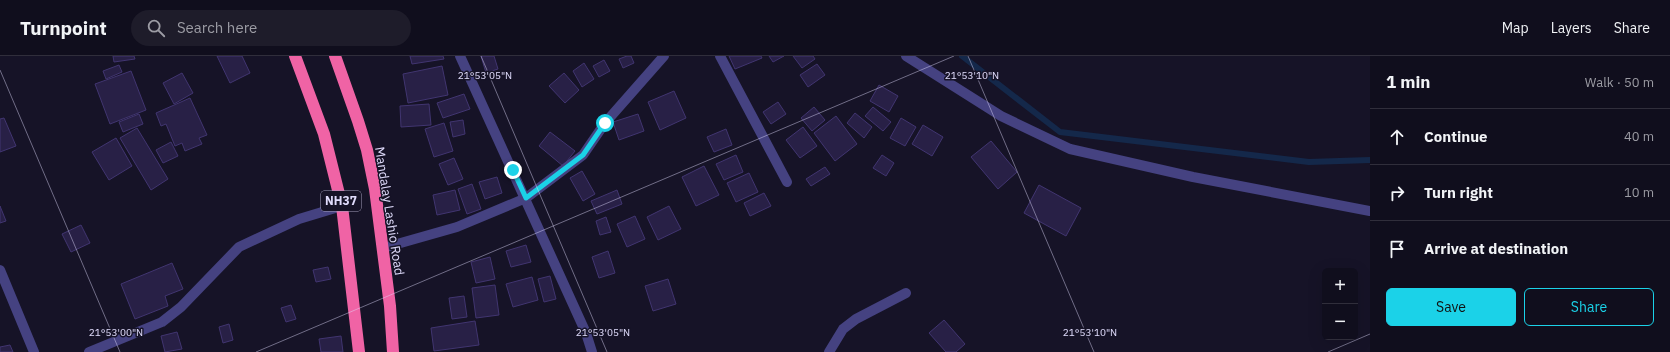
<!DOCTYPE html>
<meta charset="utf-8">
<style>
body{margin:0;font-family:"IBM Plex Sans",sans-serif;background:#1e1c2a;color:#f1f3f6}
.controls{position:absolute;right:12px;bottom:12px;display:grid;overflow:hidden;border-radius:6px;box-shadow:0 4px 16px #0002}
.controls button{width:36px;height:36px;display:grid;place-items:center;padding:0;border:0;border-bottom:1px solid #302e3b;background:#100e1d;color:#f1f3f6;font:20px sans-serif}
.stop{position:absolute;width:12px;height:12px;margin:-9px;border:3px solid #1bd2e8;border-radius:50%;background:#fff}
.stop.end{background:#1bd2e8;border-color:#fff;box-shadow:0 1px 4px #0008}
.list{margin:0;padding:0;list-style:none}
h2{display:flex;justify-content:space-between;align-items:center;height:52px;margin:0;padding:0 16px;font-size:17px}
h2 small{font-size:13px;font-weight:400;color:#9c9ca4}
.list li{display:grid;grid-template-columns:26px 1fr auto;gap:12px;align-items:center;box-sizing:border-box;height:56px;padding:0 16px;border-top:1px solid #302e3b}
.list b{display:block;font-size:15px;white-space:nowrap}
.list em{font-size:13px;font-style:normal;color:#9c9ca4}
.actions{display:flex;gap:8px;padding:12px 16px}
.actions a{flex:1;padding:9px 0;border:1px solid #1bd2e8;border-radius:6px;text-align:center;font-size:14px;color:#1bd2e8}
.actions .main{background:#1bd2e8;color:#111}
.icon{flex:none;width:22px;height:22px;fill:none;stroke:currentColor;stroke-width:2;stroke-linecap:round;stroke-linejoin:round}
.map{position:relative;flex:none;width:1370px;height:296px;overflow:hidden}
header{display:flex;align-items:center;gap:24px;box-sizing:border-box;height:56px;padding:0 20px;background:#100e1d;border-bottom:1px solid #302e3b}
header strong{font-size:19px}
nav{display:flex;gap:22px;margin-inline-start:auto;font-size:14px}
.search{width:280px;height:36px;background:#1e1c2a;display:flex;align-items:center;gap:10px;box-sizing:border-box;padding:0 14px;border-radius:22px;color:#9c9ca4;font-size:15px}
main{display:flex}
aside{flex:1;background:#100e1d}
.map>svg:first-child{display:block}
</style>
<header>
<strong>Turnpoint</strong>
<div class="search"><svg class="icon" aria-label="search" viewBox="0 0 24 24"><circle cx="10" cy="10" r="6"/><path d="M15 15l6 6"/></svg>Search here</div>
<nav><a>Map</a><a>Layers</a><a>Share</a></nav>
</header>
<main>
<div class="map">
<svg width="1370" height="296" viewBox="0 0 1370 296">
<rect width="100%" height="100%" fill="#161327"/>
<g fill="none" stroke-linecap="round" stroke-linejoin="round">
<!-- stream -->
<polyline stroke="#14284a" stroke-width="6" points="962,0 1060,76 1309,106 1370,104"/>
</g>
<!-- building -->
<g fill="#282046" stroke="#413570">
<polygon points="113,0 134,0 135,3 114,6"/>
<polygon points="217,0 242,0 250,17 230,27"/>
<polygon points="410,0 443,0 444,3 412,8"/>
<polygon points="481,0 494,0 498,13 486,17"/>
<polygon points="627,0 631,0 634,7 623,12 619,3"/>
<polygon points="729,0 761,0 762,2 735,13"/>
<polygon points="769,0 784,0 773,6"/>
<polygon points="793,0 813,0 815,3 802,12"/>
<polygon points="604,4 610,15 599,21 593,10"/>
<polygon points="584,7 594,23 582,31 573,15"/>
<polygon points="817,8 825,19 808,31 800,19"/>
<polygon points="119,9 122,16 106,23 103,15"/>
<polygon points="442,10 448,39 408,47 403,18"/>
<polygon points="131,15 146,54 110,68 95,28"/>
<polygon points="182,17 193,37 174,48 163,27"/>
<polygon points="564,17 579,34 565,47 549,30"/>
<polygon points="879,29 898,40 889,56 870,45"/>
<polygon points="674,35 686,62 660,74 648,46"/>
<polygon points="464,38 470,53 443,62 437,47"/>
<polygon points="190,42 207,79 199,82 202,88 185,95 182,87 175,90 166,68 161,70 156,57"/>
<polygon points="778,46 786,58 771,68 763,56"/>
<polygon points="429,48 431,69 401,71 400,50"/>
<polygon points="814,51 825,64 812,75 801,62"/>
<polygon points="873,51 891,66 883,75 865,60"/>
<polygon points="855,57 872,71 864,82 847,67"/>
<polygon points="139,58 143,68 123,76 119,66"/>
<polygon points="638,58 644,75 619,84 613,66"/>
<polygon points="836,60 857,88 835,105 814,77"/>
<polygon points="4,62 16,90 0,96 0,63"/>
<polygon points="901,62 916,71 905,90 890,82"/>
<polygon points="463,64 465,78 453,81 450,66"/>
<polygon points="444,67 453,95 434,101 425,73"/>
<polygon points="923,69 943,81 932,100 912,88"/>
<polygon points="803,71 817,90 800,102 786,84"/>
<polygon points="137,72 168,123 151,134 120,82"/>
<polygon points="726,73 732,89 714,96 707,81"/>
<polygon points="550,76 575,95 563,110 539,90"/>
<polygon points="116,82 132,110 109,124 92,96"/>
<polygon points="991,85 1017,116 998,133 971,101"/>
<polygon points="171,86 178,100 163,107 156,94"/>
<polygon points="736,99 743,116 724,124 716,108"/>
<polygon points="882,99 894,107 886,120 873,112"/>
<polygon points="454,102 463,123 448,129 439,108"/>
<polygon points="704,110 719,139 696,150 682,121"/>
<polygon points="825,111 830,118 811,130 806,123"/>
<polygon points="582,115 595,138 583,145 570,122"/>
<polygon points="749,117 758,136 736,146 727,127"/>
<polygon points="497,121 502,137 485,143 479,126"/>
<polygon points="472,128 481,153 467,158 458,133"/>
<polygon points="1039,129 1081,152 1066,180 1024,157"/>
<polygon points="455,134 460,154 437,159 433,139"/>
<polygon points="617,134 622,148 597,158 591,145"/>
<polygon points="764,137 771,150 750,160 744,147"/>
<polygon points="0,150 6,165 0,167"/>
<polygon points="669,150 681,173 658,184 647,161"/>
<polygon points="635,160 645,183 627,191 617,168"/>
<polygon points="606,161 611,176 600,179 596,165"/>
<polygon points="81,169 90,187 71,196 62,178"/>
<polygon points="526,189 531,206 511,211 506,195"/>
<polygon points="608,195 615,217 599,222 592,201"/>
<polygon points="490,201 495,223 476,227 471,206"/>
<polygon points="172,207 183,233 165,240 168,250 135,263 121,228"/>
<polygon points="328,211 331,223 316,226 313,214"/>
<polygon points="550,220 556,243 544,246 538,223"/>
<polygon points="532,221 538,244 513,251 506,228"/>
<polygon points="668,223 676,248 653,255 645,230"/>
<polygon points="495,229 499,259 476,262 472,232"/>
<polygon points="464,240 467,261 452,263 449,242"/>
<polygon points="291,249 296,263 286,266 281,252"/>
<polygon points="944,264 965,288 956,296 946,296 929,277"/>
<polygon points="475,265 479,289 434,295 431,272"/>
<polygon points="229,268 233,284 223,287 219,271"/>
<polygon points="177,276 182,293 165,296 161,280"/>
<polygon points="341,280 343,296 321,296 319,283"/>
<polygon points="10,289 13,296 0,296 0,291"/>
</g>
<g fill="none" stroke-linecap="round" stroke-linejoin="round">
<!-- minor -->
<g stroke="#454281" stroke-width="10">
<polyline points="460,0 586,277 592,296"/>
<polyline points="720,0 787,126"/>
<polyline points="906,0 1001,60 1070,93 1193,121 1370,155"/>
<polyline points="383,192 457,171 526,142 583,99 605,67 664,0"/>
<polyline points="0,214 34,296"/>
<polyline points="89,296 162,266 181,251 239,191 299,163 342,150"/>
<polyline points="829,296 843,273 856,263 906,237"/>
</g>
<!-- highway -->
<g stroke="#f063a5" stroke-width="12">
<polyline points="295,0 324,78 342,150 359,296"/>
<polyline points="335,0 358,65 367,94 375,133 390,250 393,296"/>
</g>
</g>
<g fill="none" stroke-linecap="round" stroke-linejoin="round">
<!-- route -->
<polyline stroke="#1bd2e8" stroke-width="5" points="513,114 526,142 583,99 605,67"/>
</g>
<!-- ticks -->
<path fill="none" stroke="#e0dcfc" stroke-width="1" stroke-opacity="0.45" d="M481 0 607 296M968 0 1094 296M0 14 120 296M256 296 954 0M1328 296 1370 278"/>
<g text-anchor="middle" stroke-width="3" stroke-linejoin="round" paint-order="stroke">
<!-- shield labels -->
<rect fill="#161327" stroke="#a3a0bc" stroke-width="1" x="321" y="135" width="40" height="20" rx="3"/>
<g font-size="12" font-weight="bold" fill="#e0dcfc">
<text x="341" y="149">NH37</text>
</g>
<!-- street labels -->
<g font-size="13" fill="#e0dcfc" stroke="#161327">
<text transform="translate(390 155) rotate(81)" y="5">Mandalay Lashio Road</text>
</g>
</g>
<g font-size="10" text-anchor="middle" fill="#e0dcfc" stroke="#161327" stroke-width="3" stroke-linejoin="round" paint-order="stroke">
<text x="972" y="23">21°53'10"N</text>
<text x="485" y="23">21°53'05"N</text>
<text x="116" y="280">21°53'00"N</text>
<text x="603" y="280">21°53'05"N</text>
<text x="1090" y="280">21°53'10"N</text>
</g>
</svg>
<div class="controls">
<button>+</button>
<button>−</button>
</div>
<div class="stop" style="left:605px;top:67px"></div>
<div class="stop end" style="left:513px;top:114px"></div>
</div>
<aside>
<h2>1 min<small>Walk · 50 m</small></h2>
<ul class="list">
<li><svg class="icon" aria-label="ahead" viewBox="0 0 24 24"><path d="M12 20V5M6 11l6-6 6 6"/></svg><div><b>Continue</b></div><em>40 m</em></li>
<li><svg class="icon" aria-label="right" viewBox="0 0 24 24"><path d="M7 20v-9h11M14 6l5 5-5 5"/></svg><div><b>Turn right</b></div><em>10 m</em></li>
<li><svg class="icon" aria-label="arrive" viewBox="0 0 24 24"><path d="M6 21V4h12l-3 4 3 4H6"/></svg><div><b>Arrive at destination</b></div></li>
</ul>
<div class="actions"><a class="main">Save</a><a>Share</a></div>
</aside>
</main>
